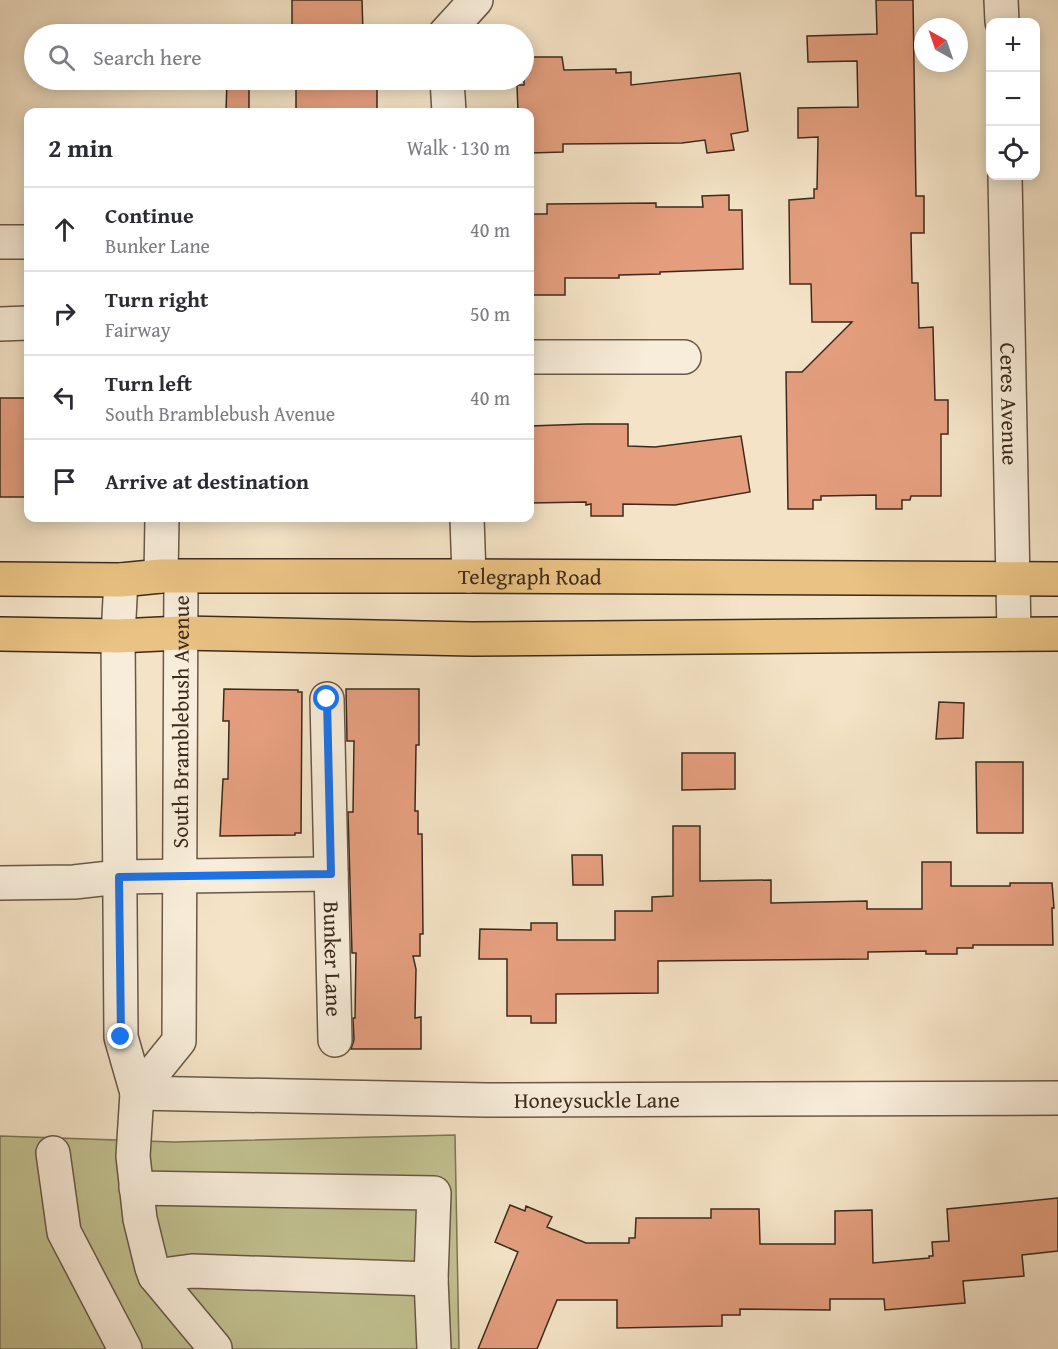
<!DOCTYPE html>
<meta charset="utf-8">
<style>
body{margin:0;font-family:"Gentium Book Plus",serif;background:#f2f2f3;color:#2b2b33}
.controls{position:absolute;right:18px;top:18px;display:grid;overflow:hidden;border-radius:12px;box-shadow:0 3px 15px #0003}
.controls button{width:54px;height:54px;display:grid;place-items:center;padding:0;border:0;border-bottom:2px solid #e1e1e2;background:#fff;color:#2b2b33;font:30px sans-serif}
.compass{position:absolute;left:914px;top:18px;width:54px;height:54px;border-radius:50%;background:#fff;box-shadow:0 3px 15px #0003;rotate:320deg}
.stop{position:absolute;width:18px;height:18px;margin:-14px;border:4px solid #1a73e8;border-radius:50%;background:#fff}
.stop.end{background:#1a73e8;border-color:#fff;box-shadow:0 2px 6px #0008}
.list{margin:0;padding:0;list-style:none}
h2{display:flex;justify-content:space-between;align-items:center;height:78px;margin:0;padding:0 24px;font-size:26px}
h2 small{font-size:20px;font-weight:400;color:#7c7c81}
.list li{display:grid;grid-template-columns:39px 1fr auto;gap:18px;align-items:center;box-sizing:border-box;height:84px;padding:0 24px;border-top:2px solid #e1e1e2}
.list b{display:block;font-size:22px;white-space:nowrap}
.list p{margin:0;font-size:20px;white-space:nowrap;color:#7c7c81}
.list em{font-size:20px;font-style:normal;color:#7c7c81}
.icon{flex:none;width:33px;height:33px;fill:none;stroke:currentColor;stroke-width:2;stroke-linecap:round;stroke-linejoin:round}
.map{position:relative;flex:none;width:1058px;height:1349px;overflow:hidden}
.search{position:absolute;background:#fff;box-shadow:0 3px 15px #0003;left:24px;top:24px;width:510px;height:66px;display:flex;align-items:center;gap:15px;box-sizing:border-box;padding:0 21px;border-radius:33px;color:#7c7c81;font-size:22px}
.panel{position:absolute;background:#fff;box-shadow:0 3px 15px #0003;left:24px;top:108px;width:510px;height:414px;border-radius:12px}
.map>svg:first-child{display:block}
</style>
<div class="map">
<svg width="1058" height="1349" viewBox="0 0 1058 1349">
<rect width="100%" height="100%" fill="#f4e3c6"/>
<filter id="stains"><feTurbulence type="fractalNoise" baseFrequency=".00333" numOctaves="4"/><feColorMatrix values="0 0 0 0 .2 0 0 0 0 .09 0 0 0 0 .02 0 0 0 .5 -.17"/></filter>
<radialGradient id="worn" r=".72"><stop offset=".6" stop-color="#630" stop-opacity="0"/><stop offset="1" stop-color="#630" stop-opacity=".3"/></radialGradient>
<!-- green -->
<polygon fill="#c2c190" stroke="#7e7656" stroke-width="1.5" points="455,1135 459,1349 0,1349 0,1136 174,1142"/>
<!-- building -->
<g fill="#e49e7e" stroke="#3b2a1d" stroke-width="1.5">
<polygon points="292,0 362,0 363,34 292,34"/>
<polygon points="876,0 913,0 916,196 924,196 924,233 911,233 912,283 918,283 919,328 933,327 935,400 948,400 948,434 941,434 941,496 911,496 910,500 902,500 902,509 876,509 876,495 821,496 821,500 813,500 813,509 788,509 786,372 802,372 852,322 812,322 811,284 790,284 789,200 814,198 814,189 817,189 818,137 798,138 798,108 858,107 857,61 808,62 807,36 877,34"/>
<polygon points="524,57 562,57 564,70 616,69 616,73 631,72 631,85 740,73 748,131 731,134 734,150 707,153 705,140 682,143 563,144 563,152 530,153 530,112 518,112 517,85 524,85"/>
<polygon points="227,80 249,80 249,112 226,112"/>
<polygon points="296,80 354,80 354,82 377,82 377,112 296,112"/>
<polygon points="729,195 729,210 742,210 743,269 660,272 660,274 619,275 619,278 565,278 565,295 530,295 530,214 547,214 547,204 656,203 656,207 703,207 702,196"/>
<rect x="0" y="398" width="28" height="99"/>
<polygon points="586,424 628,424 628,446 655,447 741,436 750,492 675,505 623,504 623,516 591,516 591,504 586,505 586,502 530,503 530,426"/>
<polygon points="224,689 298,690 298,692 302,692 301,833 295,833 295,835 220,836 223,779 228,779 229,721 223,721"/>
<polygon points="346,689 419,689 419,745 416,745 415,811 418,811 418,834 422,834 423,934 420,934 420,956 413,956 416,969 415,1018 421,1017 421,1049 351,1049 354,1040 353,1018 355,1018 356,953 352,953 348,812 353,812 354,741 347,741"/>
<polygon points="939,702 964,703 963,738 936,739"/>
<polygon points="682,753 735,753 735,789 682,790"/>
<polygon points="976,762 1023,762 1023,833 977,833"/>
<polygon points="673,826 700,826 700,881 771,880 771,903 867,901 867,909 922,909 922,862 951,862 951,886 1010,886 1010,883 1052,883 1054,908 1052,908 1053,945 973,945 973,948 957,948 957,954 926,954 926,951 868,952 868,959 658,961 658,993 556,994 556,1023 531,1023 531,1016 507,1016 507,959 479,959 480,929 531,930 531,923 557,923 557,940 615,940 615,911 652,911 652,897 673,896"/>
<polygon points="572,855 602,855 603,885 573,885"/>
<polygon points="1058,1198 1058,1251 1022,1255 1024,1276 963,1281 965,1303 885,1310 884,1299 830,1299 830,1310 740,1309 740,1315 722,1315 722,1326 617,1328 617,1300 557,1300 537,1349 478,1349 518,1252 495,1242 510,1205 525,1211 526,1206 552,1217 547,1227 586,1243 629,1243 629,1238 635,1238 636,1218 711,1218 711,1209 759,1209 760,1244 835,1244 835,1211 872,1210 873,1263 929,1258 929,1256 933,1256 932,1242 949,1241 947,1209"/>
</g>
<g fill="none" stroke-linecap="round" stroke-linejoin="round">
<defs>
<g id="minor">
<polyline points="1001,0 1002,22"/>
<polyline points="445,34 476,0"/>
<polyline points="447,80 449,112"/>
<path id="s1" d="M1005 176 1014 634"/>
<polyline points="0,242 28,242"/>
<polyline points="0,324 28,323"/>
<polyline points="530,357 684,357"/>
<polyline points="467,518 469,576"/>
<polyline points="161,576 162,518"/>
<polyline points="121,580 118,636 121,1037 137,1093 133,1156 140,1219 152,1268 155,1276 215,1348"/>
<path id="s2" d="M327 699 335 1040"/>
<polyline points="0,883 74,882 119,877 331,874"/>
<path id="s3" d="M137 1093 486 1100 1058 1098"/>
<path id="s4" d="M137 1093 179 1041 181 577"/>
<polyline points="53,1153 64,1232 125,1349"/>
<polyline points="136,1188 434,1193 431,1279 192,1271 155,1276"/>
<polyline points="431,1279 434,1349"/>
</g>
<g id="major">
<path id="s5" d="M0 579 121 580 161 576H469L1058 579"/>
<polyline points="0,634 118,636 181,633 472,639 1058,634"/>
</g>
</defs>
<!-- minor casing -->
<use href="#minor" stroke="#695847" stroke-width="36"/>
<!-- major casing -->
<use href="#major" stroke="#3b2a1d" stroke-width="36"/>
<!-- minor -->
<use href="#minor" stroke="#f8edda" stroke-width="33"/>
<!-- major -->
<use href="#major" stroke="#eac283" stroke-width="33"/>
</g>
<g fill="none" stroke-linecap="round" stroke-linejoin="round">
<!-- route -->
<polyline stroke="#1a73e8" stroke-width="8" points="121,1037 119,877 331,874 327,699"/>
</g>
<g text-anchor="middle" stroke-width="6" stroke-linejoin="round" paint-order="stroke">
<!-- street labels -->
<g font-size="22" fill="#3b2a1d" stroke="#f8edda">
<text dy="8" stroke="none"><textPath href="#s1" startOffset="228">Ceres Avenue</textPath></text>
<text dy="8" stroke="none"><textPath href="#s5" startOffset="530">Telegraph Road</textPath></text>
<text dy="8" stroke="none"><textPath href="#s4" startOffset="386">South Bramblebush Avenue</textPath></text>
<text dy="8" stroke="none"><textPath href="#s2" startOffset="260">Bunker Lane</textPath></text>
<text dy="8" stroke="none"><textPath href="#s3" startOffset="460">Honeysuckle Lane</textPath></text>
</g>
</g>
<rect width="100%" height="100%" filter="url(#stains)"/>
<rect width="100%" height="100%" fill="url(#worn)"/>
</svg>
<div class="controls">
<button>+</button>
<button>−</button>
<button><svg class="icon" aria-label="locate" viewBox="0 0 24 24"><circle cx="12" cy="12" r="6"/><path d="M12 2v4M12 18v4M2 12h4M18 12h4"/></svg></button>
</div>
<svg class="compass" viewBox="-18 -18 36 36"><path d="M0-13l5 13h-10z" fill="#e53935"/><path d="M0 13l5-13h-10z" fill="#7c7c81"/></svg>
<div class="stop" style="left:327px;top:699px"></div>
<div class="stop end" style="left:121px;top:1037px"></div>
<div class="search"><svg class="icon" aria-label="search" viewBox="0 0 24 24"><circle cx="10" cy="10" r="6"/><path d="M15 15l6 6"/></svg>Search here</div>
<section class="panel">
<h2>2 min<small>Walk · 130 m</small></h2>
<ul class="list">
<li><svg class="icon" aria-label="ahead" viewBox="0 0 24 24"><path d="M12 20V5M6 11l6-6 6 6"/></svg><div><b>Continue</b><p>Bunker Lane</p></div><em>40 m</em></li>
<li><svg class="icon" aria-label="right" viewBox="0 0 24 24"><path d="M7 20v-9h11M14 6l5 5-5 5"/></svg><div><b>Turn right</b><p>Fairway</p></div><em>50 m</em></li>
<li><svg class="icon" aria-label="left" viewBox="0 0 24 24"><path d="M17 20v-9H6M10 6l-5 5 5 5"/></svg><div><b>Turn left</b><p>South Bramblebush Avenue</p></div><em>40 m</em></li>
<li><svg class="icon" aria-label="arrive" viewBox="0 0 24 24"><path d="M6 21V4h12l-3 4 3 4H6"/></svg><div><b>Arrive at destination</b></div></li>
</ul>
</section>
</div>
